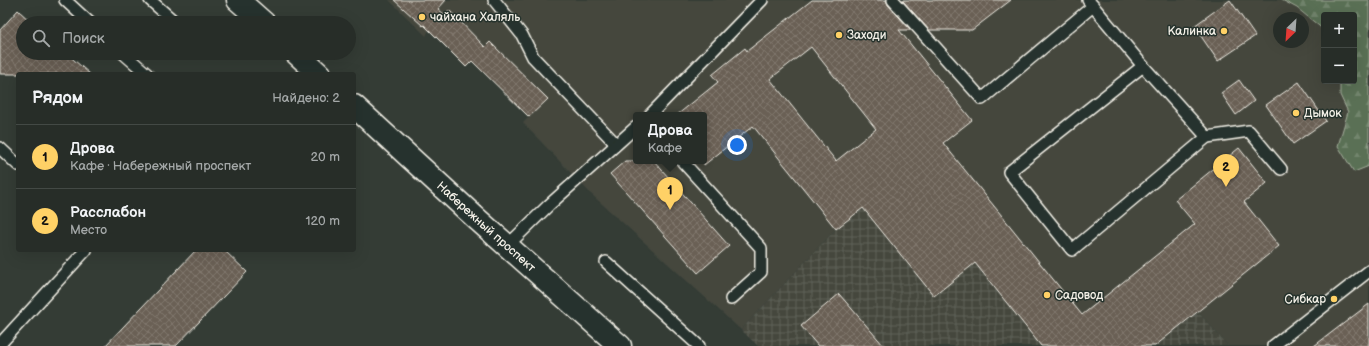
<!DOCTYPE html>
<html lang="ru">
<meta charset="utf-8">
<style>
body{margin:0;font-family:"Balsamiq Sans",sans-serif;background:#333934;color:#f1f3f6}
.controls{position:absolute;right:12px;top:12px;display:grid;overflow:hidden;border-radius:4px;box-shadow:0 4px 16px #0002}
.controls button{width:36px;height:36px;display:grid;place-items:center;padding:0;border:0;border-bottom:1px solid #434945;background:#272d28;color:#f1f3f6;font:20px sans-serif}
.compass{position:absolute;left:1273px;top:12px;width:36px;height:36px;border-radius:50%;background:#272d28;box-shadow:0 4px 16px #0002;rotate:205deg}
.you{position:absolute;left:737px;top:145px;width:14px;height:14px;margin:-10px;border:3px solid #fff;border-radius:50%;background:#1a73e8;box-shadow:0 0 0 6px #1a73e833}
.badge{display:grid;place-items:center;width:26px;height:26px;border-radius:50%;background:#ffd166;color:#111;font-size:13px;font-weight:700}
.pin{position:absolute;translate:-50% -33px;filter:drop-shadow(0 1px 2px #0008)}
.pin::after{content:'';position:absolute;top:21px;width:14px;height:12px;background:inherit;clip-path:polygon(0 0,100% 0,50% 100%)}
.popup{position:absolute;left:633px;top:112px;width:74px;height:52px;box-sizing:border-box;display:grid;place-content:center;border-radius:4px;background:#272d28;filter:drop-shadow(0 1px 3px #0005);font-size:13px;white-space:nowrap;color:#a4a8a8}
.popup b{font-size:15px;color:#f1f3f6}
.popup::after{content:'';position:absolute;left:50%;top:100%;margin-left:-8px;border:8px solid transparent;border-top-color:#272d28}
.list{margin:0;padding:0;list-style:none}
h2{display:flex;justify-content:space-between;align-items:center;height:52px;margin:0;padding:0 16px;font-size:17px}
h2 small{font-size:13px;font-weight:400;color:#a4a8a8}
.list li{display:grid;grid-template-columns:26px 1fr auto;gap:12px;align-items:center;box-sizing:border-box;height:64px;padding:0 16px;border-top:1px solid #434945}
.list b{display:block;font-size:15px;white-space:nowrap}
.list p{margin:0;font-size:13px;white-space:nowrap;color:#a4a8a8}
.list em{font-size:13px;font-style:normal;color:#a4a8a8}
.icon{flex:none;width:22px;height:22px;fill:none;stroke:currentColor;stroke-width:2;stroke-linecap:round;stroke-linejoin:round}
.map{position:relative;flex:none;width:1369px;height:346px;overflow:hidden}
.search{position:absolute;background:#272d28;box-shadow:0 4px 16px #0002;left:16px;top:16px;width:340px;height:44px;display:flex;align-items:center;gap:10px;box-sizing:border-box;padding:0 14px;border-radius:22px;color:#a4a8a8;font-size:15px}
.panel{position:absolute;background:#272d28;box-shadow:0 4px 16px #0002;left:16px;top:72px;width:340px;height:180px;border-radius:4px}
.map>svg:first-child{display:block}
</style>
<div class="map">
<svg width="1369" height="346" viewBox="0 0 1369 346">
<defs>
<pattern id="industrial-grid" width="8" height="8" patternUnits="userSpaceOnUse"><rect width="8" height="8" fill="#44473e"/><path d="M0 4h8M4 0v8" fill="none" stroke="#60625a"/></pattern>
<pattern id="forest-firs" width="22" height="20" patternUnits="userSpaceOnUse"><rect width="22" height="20" fill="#5a7054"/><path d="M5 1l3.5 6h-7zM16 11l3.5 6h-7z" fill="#72856d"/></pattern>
<pattern id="building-cross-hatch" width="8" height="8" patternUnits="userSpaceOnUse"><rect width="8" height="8" fill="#6a6054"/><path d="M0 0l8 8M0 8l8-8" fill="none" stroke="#80776d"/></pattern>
</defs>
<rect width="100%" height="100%" fill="#343c35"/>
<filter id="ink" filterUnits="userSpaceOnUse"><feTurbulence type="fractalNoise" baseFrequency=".025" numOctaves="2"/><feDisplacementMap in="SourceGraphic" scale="8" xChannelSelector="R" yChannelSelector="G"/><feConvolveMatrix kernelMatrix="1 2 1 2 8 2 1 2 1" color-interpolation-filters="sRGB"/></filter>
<g filter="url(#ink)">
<!-- built -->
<path fill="#44473e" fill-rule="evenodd" d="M389 0H1369V346H1228L1198 312 1041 346 904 175 836 229 741 330 591 194 523 123 547 99 490 42 485 47 449 11 429 30 426 36ZM1324 15H1354V81H1324ZM1279 18H1303V42H1279ZM636 115H704V161H636Z"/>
<!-- industrial -->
<g fill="url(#industrial-grid)">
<polygon points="904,175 1041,346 758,346 741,330 836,229"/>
<polygon points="1198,312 1228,346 1155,346"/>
</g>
<!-- forest -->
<polygon fill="url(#forest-firs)" stroke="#a7b09e" points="1282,0 1369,0 1369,166 1354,172 1338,146 1348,112 1340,95 1340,81 1354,81 1354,15 1324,15 1324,30 1297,8"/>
<!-- building -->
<g fill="url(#building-cross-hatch)" stroke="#f4f1e8" fill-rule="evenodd">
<polygon points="394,0 446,0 438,9 445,15 449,10 485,47 490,42 548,99 529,117 472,61 466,67 424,25 423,26"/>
<path d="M812 0H886L888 5 911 30H899L972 120 943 143 1082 315 1195 224 1175 200 1239 148 1267 183 1244 202 1279 246 1155 346H1041L975 263 934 296 863 208 836 229 753 126 704 165V115H677L718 82 712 75 745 48 747 51ZM811 47 876 129 836 161 770 79Z"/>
<polygon points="902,0 1011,0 972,30 929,30"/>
<polygon points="1230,0 1255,36 1218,61 1194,26"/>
<polygon points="18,10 32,23 23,23 23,53 66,53 90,74 0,74 0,30"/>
<polygon points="1239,80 1254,101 1236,115 1221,93"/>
<polygon points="1299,82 1326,121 1293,144 1266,105"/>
<polygon points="625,161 654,161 729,246 698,273 610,174"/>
<polygon points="196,250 224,250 247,272 176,346 105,346"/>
<polygon points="839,294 884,346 818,346 801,326"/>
<polygon points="1369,304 1369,346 1314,346"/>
</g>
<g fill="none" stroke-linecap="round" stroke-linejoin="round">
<defs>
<g id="service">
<polyline points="65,0 90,23"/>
<polyline points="150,0 176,23"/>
<polyline points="494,0 522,35 533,57 616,144"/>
<polyline points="893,0 982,99 1093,6"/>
<polyline points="1088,0 1143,66 1207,137 1072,250 1009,172 1143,66"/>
<polyline points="123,53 147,74"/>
<polyline points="650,115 762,0"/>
<polyline points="1207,137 1249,131 1281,169"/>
<polyline points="0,148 18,165"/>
<polyline points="682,161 761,248 761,272 731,299"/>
<polyline points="508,245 549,205 636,127"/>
<polyline points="606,262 699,346"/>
<polyline points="0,344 86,250"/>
<polyline points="1273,346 1369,271"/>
</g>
<g id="secondary">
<polyline points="238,0 264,23"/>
<polyline points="296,53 319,74"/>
<path id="s1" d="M354 106 477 219 620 346"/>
</g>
</defs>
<!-- service casing -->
<use href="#service" stroke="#f4f1e8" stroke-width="14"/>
<!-- secondary casing -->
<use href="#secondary" stroke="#f4f1e8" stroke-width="25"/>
<!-- service -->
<use href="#service" stroke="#26332d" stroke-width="11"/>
<!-- secondary -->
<use href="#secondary" stroke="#26332d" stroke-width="22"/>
</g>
</g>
<!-- markers -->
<g fill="#ffd166" stroke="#26332d" stroke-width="1.5">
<circle cx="422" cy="17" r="4"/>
<circle cx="1224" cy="31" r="4"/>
<circle cx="839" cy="35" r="4"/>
<circle cx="1296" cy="113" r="4"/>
<circle cx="1047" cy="295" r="4"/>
<circle cx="1334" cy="299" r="4"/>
</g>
<g text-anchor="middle" stroke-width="3" stroke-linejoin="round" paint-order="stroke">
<!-- poi labels -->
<g font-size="12" fill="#f4f1e8" stroke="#26332d" text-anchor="start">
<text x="430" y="21">чайхана Халяль</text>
<text x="1216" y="35" text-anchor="end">Калинка</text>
<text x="847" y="39">Заходи</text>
<text x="1304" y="117">Дымок</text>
<text x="1055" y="299">Садовод</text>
<text x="1326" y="303" text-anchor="end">Сибкар</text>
</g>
<!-- street labels -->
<g font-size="12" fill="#f4f1e8" stroke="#26332d">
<text dy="4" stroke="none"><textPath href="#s1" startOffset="179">Набережный проспект</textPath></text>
</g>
</g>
</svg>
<div class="controls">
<button>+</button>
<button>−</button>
</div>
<svg class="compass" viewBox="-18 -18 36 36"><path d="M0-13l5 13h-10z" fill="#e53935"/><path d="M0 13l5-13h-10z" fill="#a4a8a8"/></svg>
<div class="you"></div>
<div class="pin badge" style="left:670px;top:210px">1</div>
<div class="popup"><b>Дрова</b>Кафе</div>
<div class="pin badge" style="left:1226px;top:187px">2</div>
<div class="search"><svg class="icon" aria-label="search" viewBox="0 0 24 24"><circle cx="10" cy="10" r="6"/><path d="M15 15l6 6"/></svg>Поиск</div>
<section class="panel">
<h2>Рядом<small>Найдено: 2</small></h2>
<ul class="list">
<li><span class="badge">1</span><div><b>Дрова</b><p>Кафе · Набережный проспект</p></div><em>20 m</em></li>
<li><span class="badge">2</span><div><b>Расслабон</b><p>Место</p></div><em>120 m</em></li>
</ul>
</section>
</div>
